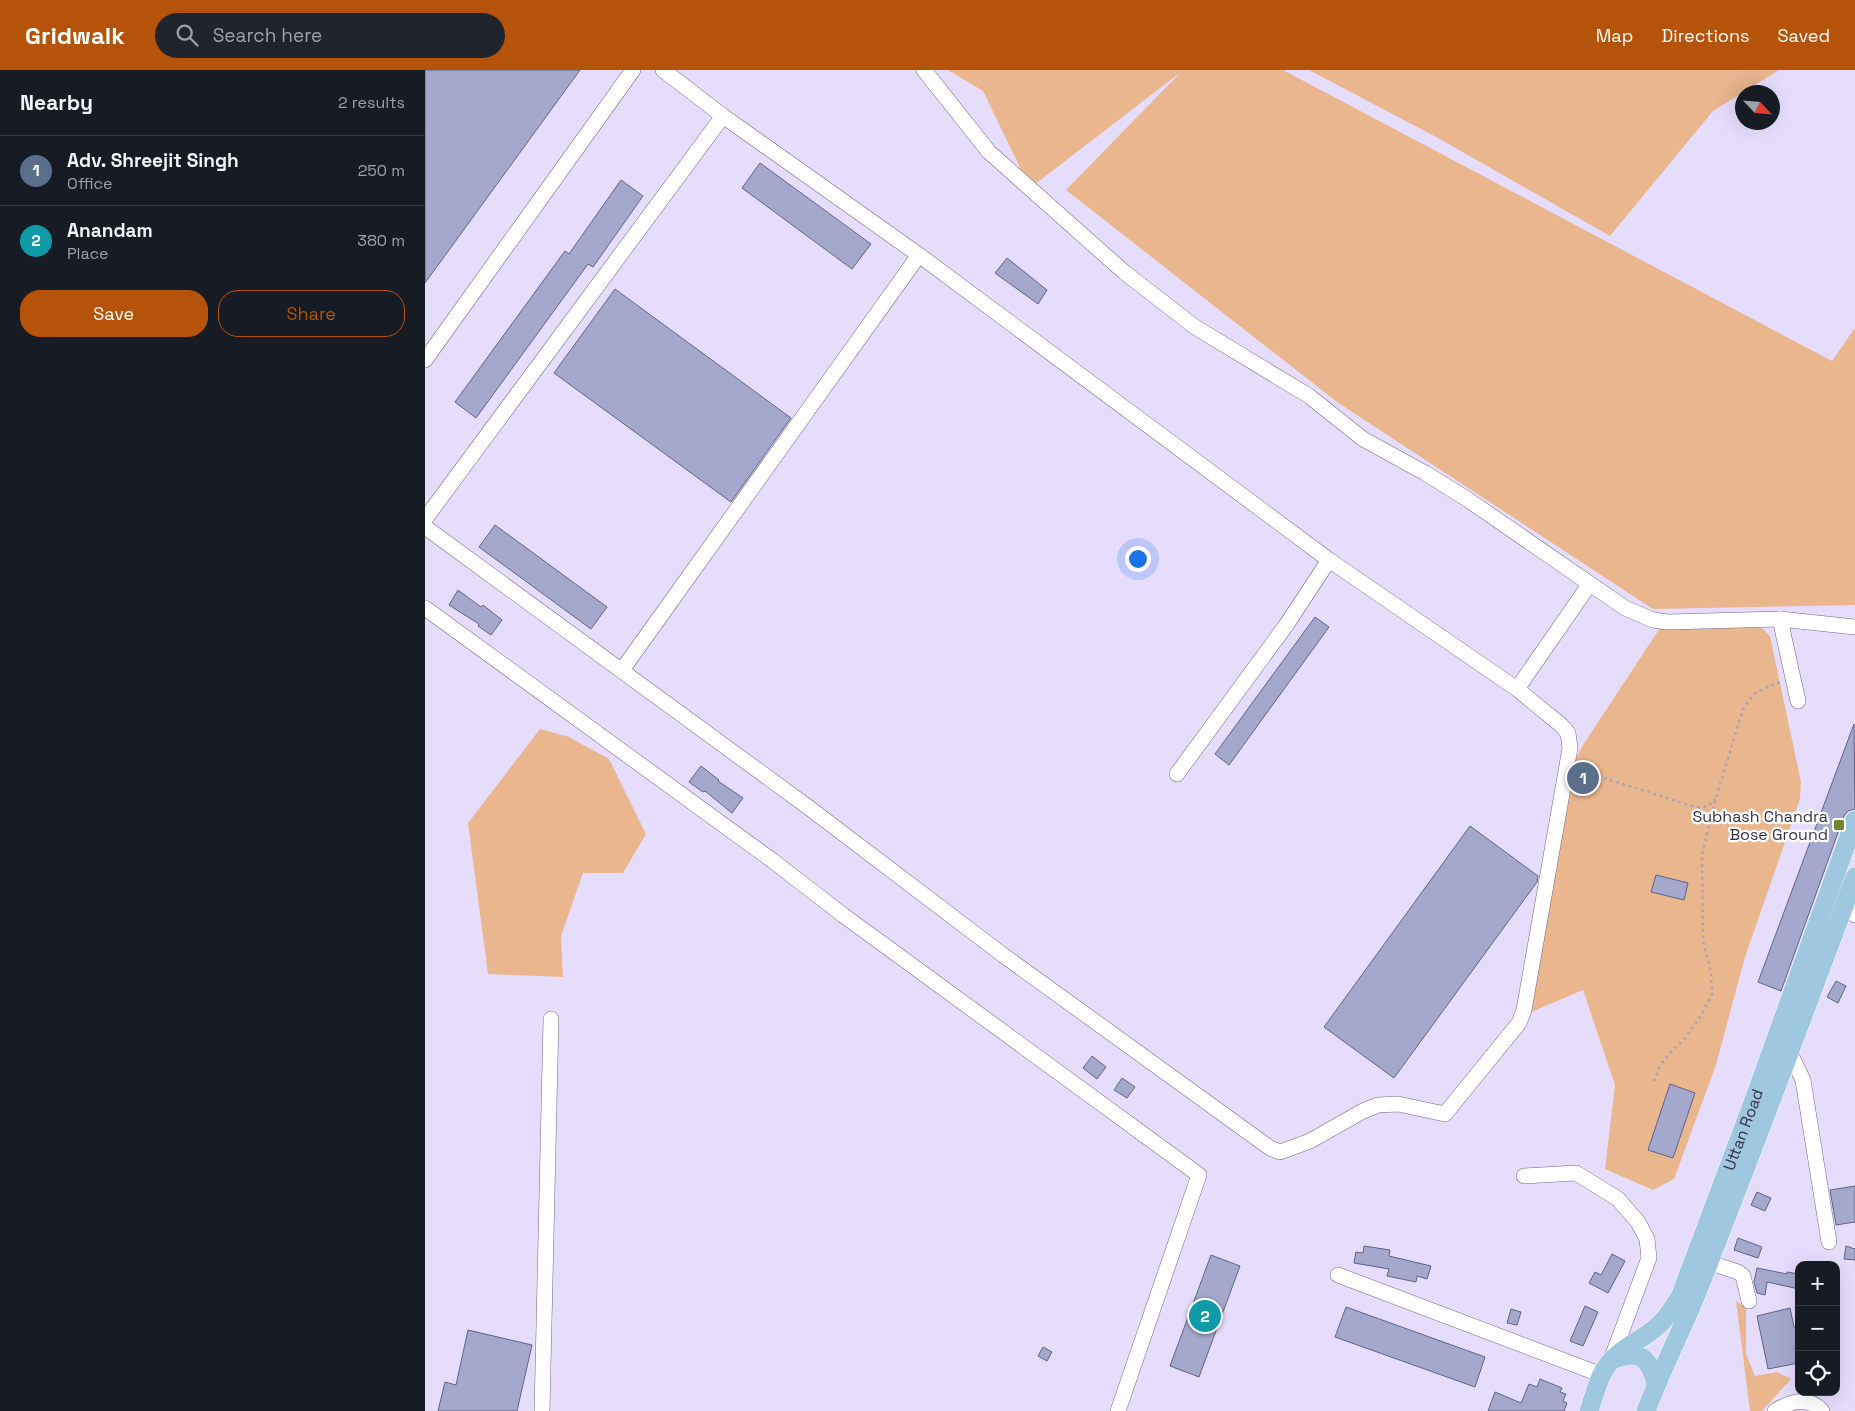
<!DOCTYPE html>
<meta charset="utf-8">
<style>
body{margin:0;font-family:"Space Grotesk",sans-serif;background:#20242c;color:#f1f3f6}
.controls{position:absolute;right:15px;bottom:15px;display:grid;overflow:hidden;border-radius:10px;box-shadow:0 5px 20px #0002}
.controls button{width:45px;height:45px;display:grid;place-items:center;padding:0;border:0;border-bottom:1px solid #363941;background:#171b24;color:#f1f3f6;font:25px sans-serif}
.compass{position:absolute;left:1310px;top:15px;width:45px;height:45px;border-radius:50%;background:#171b24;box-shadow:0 5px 20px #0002;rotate:116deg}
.you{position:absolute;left:712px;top:488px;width:18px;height:18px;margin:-12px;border:4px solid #fff;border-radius:50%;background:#1a73e8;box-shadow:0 0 0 8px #1a73e833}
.badge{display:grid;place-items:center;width:32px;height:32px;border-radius:50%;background:#b45309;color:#fff;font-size:16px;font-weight:700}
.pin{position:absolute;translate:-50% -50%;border:2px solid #fff;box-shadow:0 1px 5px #0006}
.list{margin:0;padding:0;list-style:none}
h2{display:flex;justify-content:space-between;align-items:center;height:65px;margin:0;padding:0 20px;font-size:21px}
h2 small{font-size:16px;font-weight:400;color:#9ea1a6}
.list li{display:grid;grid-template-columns:32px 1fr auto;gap:15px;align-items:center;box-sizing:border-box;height:70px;padding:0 20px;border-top:1px solid #363941}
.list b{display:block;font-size:19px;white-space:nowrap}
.list p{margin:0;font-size:16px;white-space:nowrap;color:#9ea1a6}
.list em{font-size:16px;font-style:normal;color:#9ea1a6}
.actions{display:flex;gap:10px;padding:15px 20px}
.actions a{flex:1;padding:11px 0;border:1px solid #b45309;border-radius:20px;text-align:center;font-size:18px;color:#b45309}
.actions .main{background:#b45309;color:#fff}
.icon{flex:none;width:28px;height:28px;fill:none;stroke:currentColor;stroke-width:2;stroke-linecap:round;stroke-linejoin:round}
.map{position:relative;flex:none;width:1430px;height:1341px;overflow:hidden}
header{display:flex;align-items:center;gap:30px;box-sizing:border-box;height:70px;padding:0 25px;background:#b45309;color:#fff}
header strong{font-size:24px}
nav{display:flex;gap:28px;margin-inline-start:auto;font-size:18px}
.search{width:350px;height:45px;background:#20242c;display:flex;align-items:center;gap:12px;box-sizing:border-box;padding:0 18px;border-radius:28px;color:#9ea1a6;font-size:19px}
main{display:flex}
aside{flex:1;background:#171b24}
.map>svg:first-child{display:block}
</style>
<header>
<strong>Gridwalk</strong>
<div class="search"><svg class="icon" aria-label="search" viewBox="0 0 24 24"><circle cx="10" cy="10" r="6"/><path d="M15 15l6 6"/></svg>Search here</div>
<nav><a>Map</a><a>Directions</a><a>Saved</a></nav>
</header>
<main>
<aside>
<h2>Nearby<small>2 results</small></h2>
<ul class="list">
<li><span class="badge" style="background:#5c6f8a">1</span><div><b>Adv. Shreejit Singh</b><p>Office</p></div><em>250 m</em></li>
<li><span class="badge" style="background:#0f9aa8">2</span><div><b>Anandam</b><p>Place</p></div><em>380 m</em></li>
</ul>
<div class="actions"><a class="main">Save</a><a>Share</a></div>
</aside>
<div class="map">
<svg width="1430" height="1341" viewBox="0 0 1430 1341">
<rect width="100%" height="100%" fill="#e6ddfc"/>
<!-- green -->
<g fill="#eab68e">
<polygon points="523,0 858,0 1407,291 1430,258 1430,535 1228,539 912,332 641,120 756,2 605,118 558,21"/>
<polygon points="884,0 1354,0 1288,41 1185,166 1013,68"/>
<polygon points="1327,557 1338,559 1345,566 1376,712 1375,729 1320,887 1291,995 1249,1109 1228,1120 1180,1099 1190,1015 1158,920 1106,942 1146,699 1158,675 1235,558"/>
<polygon points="115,659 144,667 184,689 221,764 198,803 158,803 136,866 138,907 63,904 43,753"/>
<polygon points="1311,1231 1321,1237 1321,1284 1330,1306 1352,1302 1366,1309 1337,1341 1325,1341"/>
</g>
<!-- building -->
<g fill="#a4a8cd" stroke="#5f6385">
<polygon points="0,0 155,0 0,213"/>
<polygon points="335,93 446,174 427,199 317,118"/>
<polygon points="196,110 218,126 168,197 163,194 51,348 30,332 140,181 144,184"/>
<polygon points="582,188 622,220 613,234 570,203"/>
<polygon points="190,219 366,348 306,432 129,303"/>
<polygon points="70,455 182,537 166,559 54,477"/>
<polygon points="33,520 56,537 58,535 77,550 66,565 53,556 54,554 24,535"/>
<polygon points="890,547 904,557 804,695 790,684"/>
<polygon points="1429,654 1430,739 1423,741 1419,746 1356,921 1333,912"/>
<polygon points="276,696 294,710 293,711 318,728 307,743 280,721 278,722 264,712"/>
<polygon points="1152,696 1170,701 1165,721 1148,716"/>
<polygon points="1045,756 1113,806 1112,812 969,1008 899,957"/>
<polygon points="1231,805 1263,813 1259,830 1226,822"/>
<polygon points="1411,911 1421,916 1413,933 1402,927"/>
<polygon points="667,986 681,997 672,1009 658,998"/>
<polygon points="697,1008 710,1017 702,1028 689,1020"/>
<polygon points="1245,1014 1270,1023 1248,1088 1223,1080"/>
<polygon points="1430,1116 1430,1152 1411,1155 1405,1120"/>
<polygon points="1332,1122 1346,1128 1340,1141 1326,1135"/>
<polygon points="1313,1168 1337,1177 1333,1188 1309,1180"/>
<polygon points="939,1176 965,1180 964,1186 1006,1196 1002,1209 992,1206 991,1212 962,1206 964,1199 929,1193 931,1182 938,1183"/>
<polygon points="1421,1176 1430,1179 1430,1190 1419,1189"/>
<polygon points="1187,1184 1200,1191 1183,1223 1164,1213 1170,1202 1176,1205"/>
<polygon points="786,1185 815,1196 774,1307 745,1296"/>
<polygon points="1332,1198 1362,1204 1362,1202 1374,1204 1374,1219 1342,1212 1340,1225 1332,1223 1329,1212"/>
<polygon points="1160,1236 1173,1242 1158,1276 1145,1271"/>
<polygon points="921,1237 1060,1287 1050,1317 910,1267"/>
<polygon points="1365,1238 1369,1257 1374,1256 1374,1293 1343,1299 1332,1246"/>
<polygon points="1086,1239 1096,1242 1092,1255 1082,1253"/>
<polygon points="43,1260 107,1275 92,1341 13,1341 20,1312 31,1315"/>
<polygon points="618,1277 627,1282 622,1291 613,1286"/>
<polygon points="1115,1309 1137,1318 1135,1322 1141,1324 1138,1331 1142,1333 1139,1341 1063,1341 1070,1322 1096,1333 1104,1314 1112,1317"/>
</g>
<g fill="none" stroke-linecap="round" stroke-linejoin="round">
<defs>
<g id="minor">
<polyline points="499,0 564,82 699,202 770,257 884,326 938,369 1000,403 1042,429 1200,538 1228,550 1242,552 1355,549 1430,557"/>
<polyline points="0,290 208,0"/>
<polyline points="0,449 298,46"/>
<polyline points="0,457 383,737 578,885 845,1078 855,1082 885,1071 938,1041 953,1035 973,1034 1020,1044 1094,953 1099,940 1145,678 1143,663 1136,655 1092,619 904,490 494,185 298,46 238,0"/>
<polyline points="0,538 348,791 418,845 774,1105 693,1341"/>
<polyline points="1355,549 1373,631"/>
<polyline points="197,600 494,185"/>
<polyline points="1092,619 1164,515"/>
<polyline points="752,704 862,554 904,490"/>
<polyline points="1418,837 1430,845"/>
<polyline points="1364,981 1378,1010 1404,1172"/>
<polyline points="1099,1106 1151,1103 1193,1129 1213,1152 1222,1169 1224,1188 1186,1290"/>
<polyline points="1283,1192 1313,1202 1318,1206 1324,1231"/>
<polyline points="913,1205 1177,1305"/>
<polyline points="117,1341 126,949"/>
<path d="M1350 1341C1366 1331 1383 1326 1397 1341"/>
</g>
<g id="major">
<path d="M1188 1289C1215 1280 1223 1286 1231 1313"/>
<path id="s1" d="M1164 1341C1170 1324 1174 1302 1188 1289 1200 1277 1215 1270 1228 1260 1240 1251 1247 1239 1255 1227L1327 1035 1430 750"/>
<path d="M1221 1341C1235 1303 1253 1268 1269 1230 1325 1090 1377 948 1430 807"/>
</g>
</defs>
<!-- minor casing -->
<use href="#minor" stroke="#716688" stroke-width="16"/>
<!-- major casing -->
<use href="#major" stroke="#fff" stroke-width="20"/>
<!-- path -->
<g stroke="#a9a2bb" stroke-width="2.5" stroke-dasharray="2.5 4" stroke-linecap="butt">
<path d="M1179 708 1270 737C1280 738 1284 737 1290 729"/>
<polyline points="1229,1011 1235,996 1244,984 1260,968 1276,946 1287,924 1286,902 1278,871 1277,784 1291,728 1318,639 1329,624 1344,616 1355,612"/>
</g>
<!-- minor -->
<use href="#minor" stroke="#fff" stroke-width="15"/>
<!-- major -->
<use href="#major" stroke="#a0c7e0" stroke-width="19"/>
</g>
<!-- markers -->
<rect fill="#738331" stroke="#fff" stroke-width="2" x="1408" y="749" width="12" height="12" rx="2.5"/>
<g text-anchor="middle" stroke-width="4.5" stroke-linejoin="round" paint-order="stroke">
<!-- poi labels -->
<g font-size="16" fill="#363140" stroke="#fff" text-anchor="end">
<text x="1403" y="752">Subhash Chandra<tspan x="1403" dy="18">Bose Ground</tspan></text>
</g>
<!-- street labels -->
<g font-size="16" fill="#363140" stroke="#fff">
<text dy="6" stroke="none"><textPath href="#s1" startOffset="329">Uttan Road</textPath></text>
</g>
</g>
</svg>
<div class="controls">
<button>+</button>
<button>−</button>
<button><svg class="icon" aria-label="locate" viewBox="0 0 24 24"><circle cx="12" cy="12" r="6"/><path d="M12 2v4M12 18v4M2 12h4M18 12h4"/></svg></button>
</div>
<svg class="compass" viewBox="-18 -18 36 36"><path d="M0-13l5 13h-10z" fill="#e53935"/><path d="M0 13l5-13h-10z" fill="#9ea1a6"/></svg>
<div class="you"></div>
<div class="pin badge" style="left:1158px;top:708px;background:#5c6f8a">1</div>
<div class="pin badge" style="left:780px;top:1246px;background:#0f9aa8">2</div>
</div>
</main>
